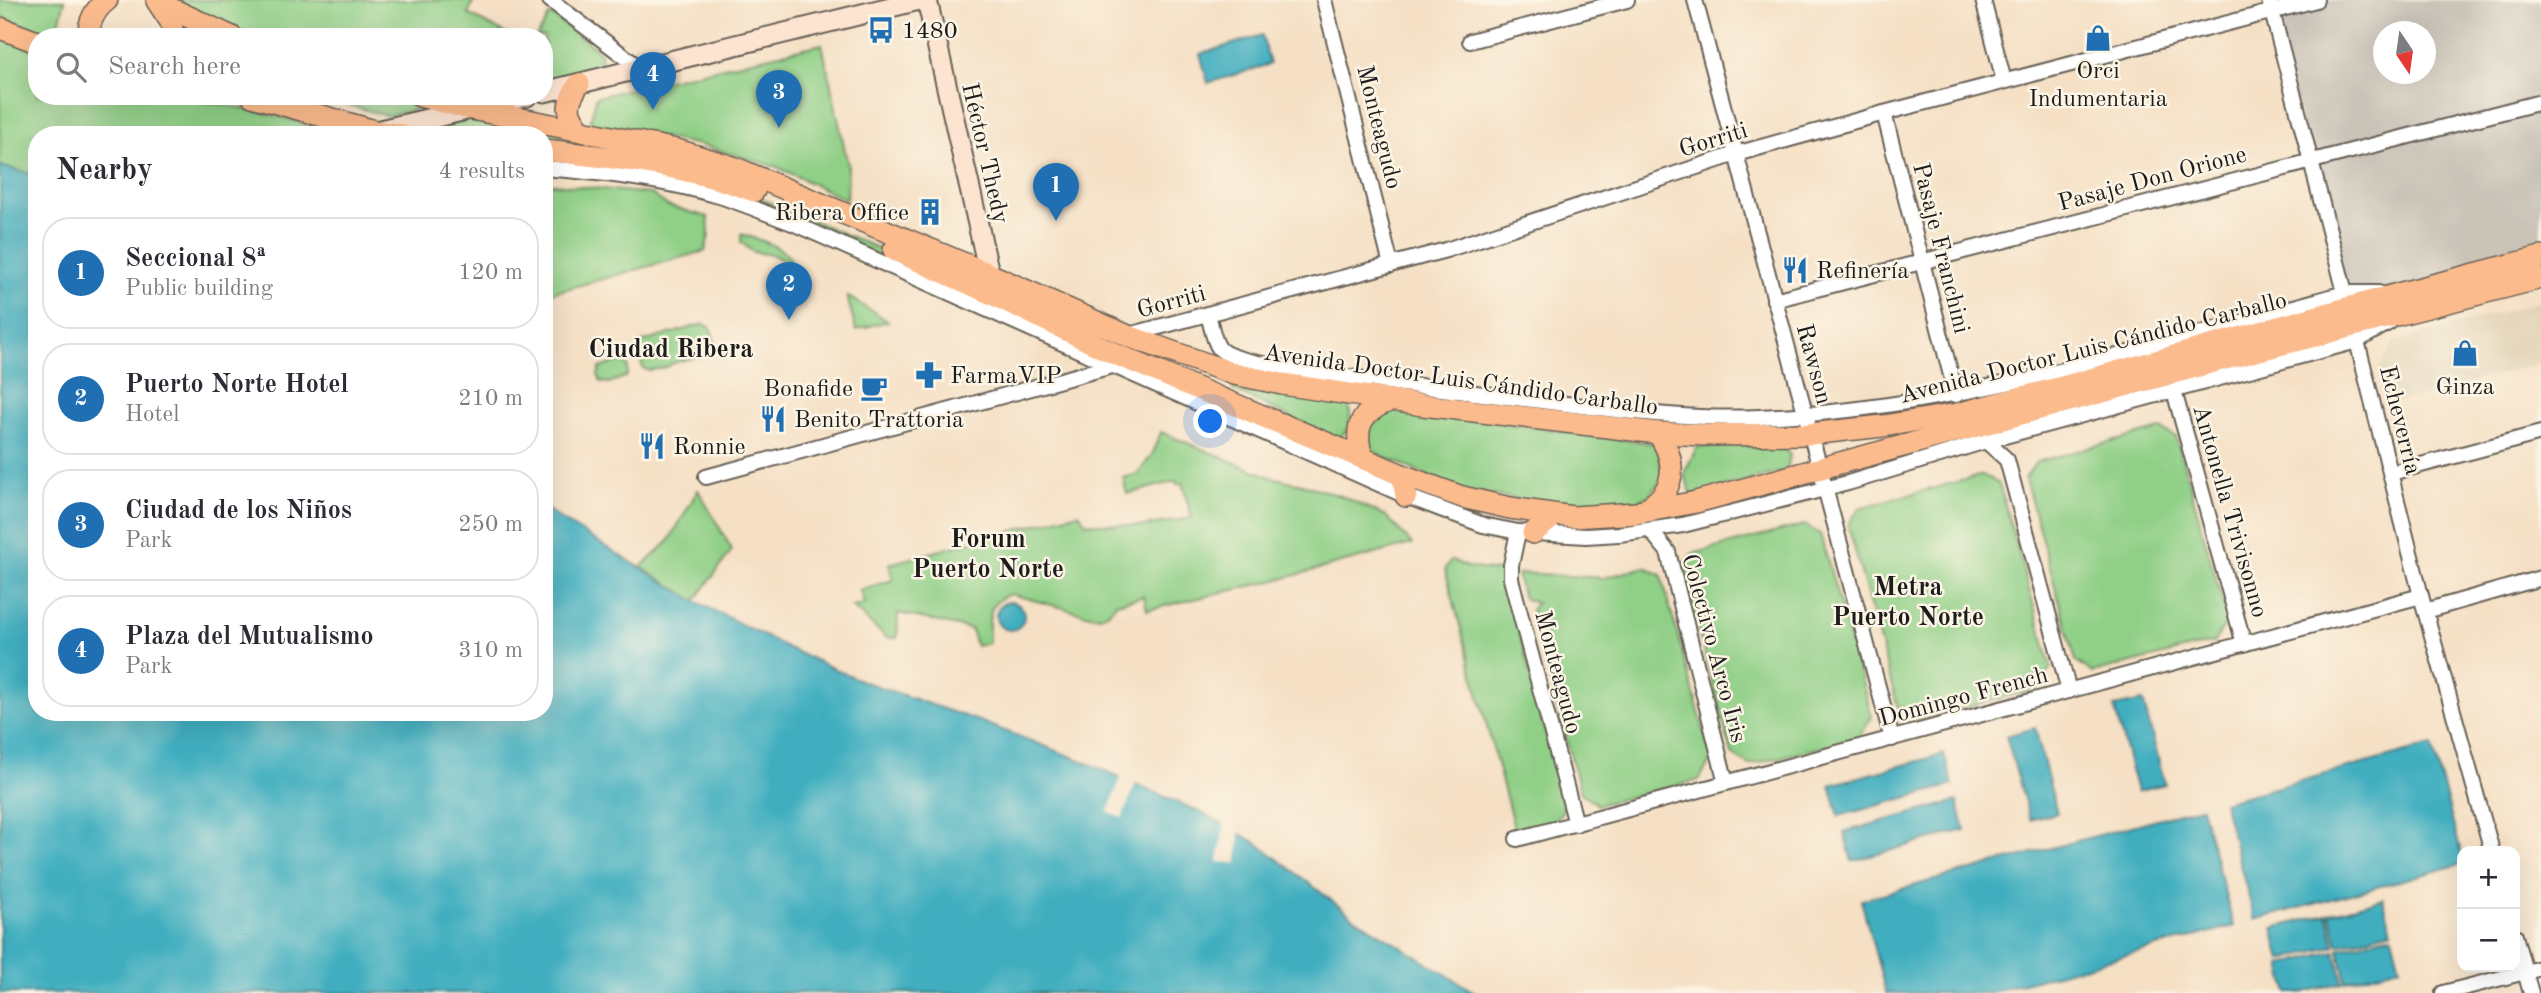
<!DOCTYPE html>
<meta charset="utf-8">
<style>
body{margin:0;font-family:"Old Standard TT",serif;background:#f2f2f3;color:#2b2b33}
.controls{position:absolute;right:21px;bottom:21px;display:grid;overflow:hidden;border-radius:14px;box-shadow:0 7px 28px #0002}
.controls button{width:63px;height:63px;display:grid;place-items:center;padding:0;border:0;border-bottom:2px solid #e1e1e2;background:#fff;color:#2b2b33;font:35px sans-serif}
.compass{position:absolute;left:2373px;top:21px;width:63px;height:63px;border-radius:50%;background:#fff;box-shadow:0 7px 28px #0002;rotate:167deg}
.you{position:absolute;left:1211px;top:422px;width:24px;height:24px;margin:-18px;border:5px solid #fff;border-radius:50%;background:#1a73e8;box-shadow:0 0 0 10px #1a73e833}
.badge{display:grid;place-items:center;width:46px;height:46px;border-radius:50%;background:#1f6fb2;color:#fff;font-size:23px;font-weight:700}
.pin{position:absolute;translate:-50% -58px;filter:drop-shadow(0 2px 4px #0008)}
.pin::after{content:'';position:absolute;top:37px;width:24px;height:21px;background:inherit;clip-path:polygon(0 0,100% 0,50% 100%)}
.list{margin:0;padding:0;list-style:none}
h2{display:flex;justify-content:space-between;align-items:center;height:91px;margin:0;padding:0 28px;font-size:30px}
h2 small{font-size:23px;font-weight:400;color:#7c7c81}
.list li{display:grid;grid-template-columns:46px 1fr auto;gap:21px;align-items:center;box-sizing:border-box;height:112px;margin:0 14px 14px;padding:0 14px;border:2px solid #e1e1e2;border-radius:28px}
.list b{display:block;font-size:26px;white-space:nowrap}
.list p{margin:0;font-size:23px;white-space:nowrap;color:#7c7c81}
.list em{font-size:23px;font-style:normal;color:#7c7c81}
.icon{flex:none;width:38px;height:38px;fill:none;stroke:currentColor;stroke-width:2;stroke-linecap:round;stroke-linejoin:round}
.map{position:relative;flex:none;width:2541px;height:993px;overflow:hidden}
.search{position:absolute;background:#fff;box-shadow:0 7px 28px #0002;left:28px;top:28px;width:525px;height:77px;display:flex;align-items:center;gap:18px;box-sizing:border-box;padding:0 24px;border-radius:28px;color:#7c7c81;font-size:26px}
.panel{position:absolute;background:#fff;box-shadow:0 7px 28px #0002;left:28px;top:126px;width:525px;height:595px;border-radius:28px}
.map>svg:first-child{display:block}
</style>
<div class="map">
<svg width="2541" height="993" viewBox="0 0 2541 993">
<rect width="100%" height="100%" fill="#fcf5e5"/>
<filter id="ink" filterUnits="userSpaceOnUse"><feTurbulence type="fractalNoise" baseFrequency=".0143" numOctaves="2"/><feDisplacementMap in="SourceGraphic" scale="14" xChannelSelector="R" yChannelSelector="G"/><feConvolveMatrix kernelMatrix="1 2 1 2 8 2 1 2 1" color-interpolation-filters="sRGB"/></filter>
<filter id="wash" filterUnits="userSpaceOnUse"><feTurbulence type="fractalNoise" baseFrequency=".00686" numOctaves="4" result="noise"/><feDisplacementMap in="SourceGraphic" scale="28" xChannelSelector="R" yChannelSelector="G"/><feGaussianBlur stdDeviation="1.57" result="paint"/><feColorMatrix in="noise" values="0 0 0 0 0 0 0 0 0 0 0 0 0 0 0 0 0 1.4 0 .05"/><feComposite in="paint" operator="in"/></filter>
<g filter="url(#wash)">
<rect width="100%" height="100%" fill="#f5e0c5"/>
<!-- built -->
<polygon fill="#e1d1b4" points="2541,301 2541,363 2390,404 2380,367 2395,342"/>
<!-- industrial -->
<path fill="#c9c3b8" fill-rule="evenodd" d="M2316 0H2541V257L2349 309 2272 12ZM2384 32H2426V74H2384Z"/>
<!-- green -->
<g fill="#8fcf86" stroke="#567651" stroke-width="2">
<polygon points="0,0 65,0 56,36 0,16"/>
<polygon points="180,0 474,0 468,14 512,37 254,37 187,7"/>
<polygon points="550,14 599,51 601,60 596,67 544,79 544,37 537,37"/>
<path d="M0 38 37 51V96C85 96 133 95 181 99 237 104 290 118 343 135H37V179L28 173 0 166Z"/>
<polygon points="822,44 848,165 847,200 777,167 700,145 590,123 596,97"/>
<polygon points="317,96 391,96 426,107 388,116"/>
<polygon points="477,117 674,155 544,145 544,135 439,133 437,126"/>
<polygon points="544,157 745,192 948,278 945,284 747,200 544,163"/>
<polygon points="544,183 651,194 668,206 708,217 709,235 705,251 544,295"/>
<path d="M741 234C757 239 785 246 792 262H786L773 255 753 252 741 242Z"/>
<polygon points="847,296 888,321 856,330"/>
<path d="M703 324 710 327 716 345 712 355C702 355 680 361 671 364 670 365 668 367 666 367 660 369 657 368 649 371L643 368 637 349 639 343Z"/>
<polygon points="619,361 628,366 627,376 609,383 601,382 598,375 600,368"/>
<path d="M1238 384 1347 400C1352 416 1353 429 1337 439L1233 390 1232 386Z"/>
<polygon points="1402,409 1657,444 1663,477 1649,496 1637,502 1588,510 1459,490 1367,449 1365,429 1387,410"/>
<polygon points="2160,429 2176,437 2228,621 2214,642 2093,673 2076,661 2025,479 2036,462"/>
<path d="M1161 432 1270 477 1302 484 1344 497 1386 516 1412 544 1285 578 1147 610 1144 596 1116 603C1111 612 1105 616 1094 616L1010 594C985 603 989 621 989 643L976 646 971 629 898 613 897 638H887L852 607 864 604 860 590 893 580 889 564 1079 513 1086 523 1144 526 1192 518 1182 483 1177 484 1176 481 1127 494 1123 478 1138 474 1153 453Z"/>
<polygon points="1779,442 1790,455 1788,466 1782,472 1692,495 1684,473 1697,447"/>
<polygon points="1983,475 1999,484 2051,667 2037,689 1916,720 1898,708 1848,525 1859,508"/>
<polygon points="698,490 732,550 695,601 641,567 669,541"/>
<polygon points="1804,525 1820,534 1872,717 1858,738 1749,765 1732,754 1682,571 1692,554"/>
<path d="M1452 560 1467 567 1503 572 1565 805C1558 826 1534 826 1515 831L1445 569Z"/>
<path d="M1645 567 1661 575 1712 759 1699 780 1598 805 1581 793 1531 610 1536 603 1523 598 1517 574C1544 572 1571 579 1598 576L1599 579Z"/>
</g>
<!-- water -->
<g fill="#41aebf" stroke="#2e656e" stroke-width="2">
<polygon points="1262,35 1270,64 1208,83 1200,54"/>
<polygon points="0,166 28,173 37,179 37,712 544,712 544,507 559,518 695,601 792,650 862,681 979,721 1083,761 1202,813 1257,843 1353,917 1476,993 0,993"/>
<circle cx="1010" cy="616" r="14"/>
<polygon points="2143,701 2165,784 2137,791 2114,707"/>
<polygon points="2035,728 2057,813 2030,820 2006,736"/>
<polygon points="2432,745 2462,856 2462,864 2255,920 2223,802"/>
<polygon points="1944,754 1953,785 1839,816 1830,785"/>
<polygon points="1957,801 1965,830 1852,861 1844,832"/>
<polygon points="2201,807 2234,926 1987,993 1886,993 1861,900"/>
<polygon points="2383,899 2392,931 2338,945 2329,913"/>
<polygon points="2327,914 2335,946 2281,960 2273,928"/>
<polygon points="2392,935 2400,967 2346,981 2338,949"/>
<polygon points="2335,951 2343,982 2302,993 2288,993 2281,965"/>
</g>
<!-- pier -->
<g fill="#f5e0c5">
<polygon points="1122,775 1136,782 1122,818 1108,812"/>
<polygon points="1225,821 1240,829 1237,863 1218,862"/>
</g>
</g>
<g filter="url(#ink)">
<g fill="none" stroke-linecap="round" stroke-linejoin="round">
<defs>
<g id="street">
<polyline points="550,0 641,69"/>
<polyline points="1324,0 1391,265"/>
<polyline points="1695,0 1892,739"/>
<polyline points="1983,0 2004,81"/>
<polyline points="2269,0 2347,300"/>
<polyline points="1470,41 1627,0"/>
<polyline points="1884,113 1956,395"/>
<path d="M544 168C603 173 662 179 719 196 745 204 770 215 795 224L1406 496 1483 525 1518 532 1586 536 1619 534 1683 525 1848 483 1986 441 2357 341 2390 322"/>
<polyline points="1774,300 2541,102"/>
<path d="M1208 314C1211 324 1213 340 1219 348 1233 366 1353 377 1381 381 1440 389 1499 396 1558 403 1624 411 1692 420 1759 417 1960 410 2152 345 2345 293H2379"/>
<polyline points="2355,333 2421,596 2492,851"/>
<polyline points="1129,335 1446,250 1736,154 1884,113 2316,0"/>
<polyline points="2174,391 2244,644"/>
<polyline points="1986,441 2007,460 2069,691"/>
<polyline points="2391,473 2541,433"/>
<polyline points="706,477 1112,366"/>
<polyline points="1650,530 1668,552 1726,783"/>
<polyline points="1518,532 1511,565 1511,579 1576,824"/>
<polyline points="2425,611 2541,578"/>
<polyline points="1517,839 2421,596"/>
<polyline points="2515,936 2531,993"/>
<polyline points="2443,993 2541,968"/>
</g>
<g id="secondary">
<polyline points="927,0 992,286"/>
<polyline points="544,92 919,0"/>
<polyline points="380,130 527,96"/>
</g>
<g id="primary">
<polyline points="157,1 171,22 173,37"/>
<polyline points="161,4 232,37"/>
<polyline points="0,28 37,42"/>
<path d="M88 37C89 21 95 9 107 0"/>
<path d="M579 84C565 105 566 112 581 131"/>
<polyline points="252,96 375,131 401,135"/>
<polyline points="420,96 471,109 677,150 733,167 989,274 1128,336 1234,374 1282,384 1423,405 1658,433 1706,435 1810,434 1883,426 1957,414 2066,386 2401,293 2541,257"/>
<path d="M544 150C616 158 687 165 754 191"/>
<polyline points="894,250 994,295 1113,353 1402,475 1462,497 1510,508 1573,517 1637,513 1696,502 2217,361 2541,278"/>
<path d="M1362 457C1353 426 1361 411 1392 400"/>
<polyline points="1402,475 1406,496"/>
<path d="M1642 511C1677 493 1678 463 1658 433"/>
<polyline points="1533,533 1555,515"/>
</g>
</defs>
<!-- street casing -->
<use href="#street" stroke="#686157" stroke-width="18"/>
<!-- secondary casing -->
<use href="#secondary" stroke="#686157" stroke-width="23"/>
<!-- primary casing -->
<use href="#primary" stroke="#686157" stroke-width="24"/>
<!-- street -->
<use href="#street" stroke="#fff" stroke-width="14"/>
<!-- secondary -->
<use href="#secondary" stroke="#fde4d1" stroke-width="19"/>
<!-- primary -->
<use href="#primary" stroke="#fbbb8d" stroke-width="21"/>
</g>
</g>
<!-- icons -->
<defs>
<symbol id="bus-bare" viewBox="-9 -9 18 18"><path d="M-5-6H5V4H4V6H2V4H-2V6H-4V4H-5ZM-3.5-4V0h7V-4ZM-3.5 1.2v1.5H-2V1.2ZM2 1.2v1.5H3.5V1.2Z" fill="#1f6fb2" stroke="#fcf5e5" stroke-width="2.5" paint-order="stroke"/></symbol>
<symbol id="shop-bare" viewBox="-9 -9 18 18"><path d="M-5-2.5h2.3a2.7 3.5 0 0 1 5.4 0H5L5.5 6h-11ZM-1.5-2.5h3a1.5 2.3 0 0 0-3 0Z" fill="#1f6fb2" stroke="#fcf5e5" stroke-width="2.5" paint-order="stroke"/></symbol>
<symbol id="building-bare" viewBox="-9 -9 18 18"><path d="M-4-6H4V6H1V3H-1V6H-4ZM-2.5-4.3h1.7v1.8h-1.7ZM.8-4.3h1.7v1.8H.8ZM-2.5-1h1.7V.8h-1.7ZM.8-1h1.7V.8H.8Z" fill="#1f6fb2" stroke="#fcf5e5" stroke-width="2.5" paint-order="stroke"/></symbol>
<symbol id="restaurant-bare" viewBox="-9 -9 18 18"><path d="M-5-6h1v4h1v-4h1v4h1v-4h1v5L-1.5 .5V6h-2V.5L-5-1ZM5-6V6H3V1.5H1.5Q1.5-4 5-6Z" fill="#1f6fb2" stroke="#fcf5e5" stroke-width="2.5" paint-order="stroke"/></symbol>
<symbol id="pharmacy-bare" viewBox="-9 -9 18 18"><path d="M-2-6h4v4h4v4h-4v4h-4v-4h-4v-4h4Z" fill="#1f6fb2" stroke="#fcf5e5" stroke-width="2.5" paint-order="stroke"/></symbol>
<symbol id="cafe-bare" viewBox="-9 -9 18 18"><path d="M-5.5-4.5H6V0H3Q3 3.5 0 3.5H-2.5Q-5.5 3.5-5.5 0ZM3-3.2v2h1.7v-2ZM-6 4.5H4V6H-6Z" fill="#1f6fb2" stroke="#fcf5e5" stroke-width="2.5" paint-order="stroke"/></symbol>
</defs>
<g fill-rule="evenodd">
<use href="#bus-bare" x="862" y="11" width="38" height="38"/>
<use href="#shop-bare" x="2079" y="19" width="38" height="38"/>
<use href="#building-bare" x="911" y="193" width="38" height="38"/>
<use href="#restaurant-bare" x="1776" y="251" width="38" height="38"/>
<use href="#shop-bare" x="2446" y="334" width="38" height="38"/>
<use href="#pharmacy-bare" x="910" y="356" width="38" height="38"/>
<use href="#cafe-bare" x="855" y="369" width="38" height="38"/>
<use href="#restaurant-bare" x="754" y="400" width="38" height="38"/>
<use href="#restaurant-bare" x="633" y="427" width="38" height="38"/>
</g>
<g text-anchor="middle" stroke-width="5" stroke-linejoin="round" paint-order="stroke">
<!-- poi labels -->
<g font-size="24" fill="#1c1c1c" stroke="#fcf5e5" text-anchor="start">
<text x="902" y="38">1480</text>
<text x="2098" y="78" text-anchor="middle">Orci<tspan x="2098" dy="28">Indumentaria</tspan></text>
<text x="909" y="220" text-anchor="end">Ribera Office</text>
<text x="1816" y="278">Refinería</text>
<text x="950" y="383">FarmaVIP</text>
<text x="2465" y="394" text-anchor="middle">Ginza</text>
<text x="853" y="396" text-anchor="end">Bonafide</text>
<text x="794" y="427">Benito Trattoria</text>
<text x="673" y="454">Ronnie</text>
</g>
<!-- street labels -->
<g font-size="24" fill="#1c1c1c" stroke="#fcf5e5">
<text transform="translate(1380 127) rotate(76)" y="8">Monteagudo</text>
<text transform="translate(1713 139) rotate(-17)" y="8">Gorriti</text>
<text transform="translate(986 153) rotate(77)" y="8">Héctor Thedy</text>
<text transform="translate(2152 178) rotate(-15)" y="8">Pasaje Don Orione</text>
<text transform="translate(1942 248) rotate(76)" y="8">Pasaje Franchini</text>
<text transform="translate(1171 301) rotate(-15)" y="8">Gorriti</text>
<text transform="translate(2093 347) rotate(-14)" y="8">Avenida Doctor Luis Cándido Carballo</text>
<text transform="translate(1815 364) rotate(75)" y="8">Rawson</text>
<text transform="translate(1461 379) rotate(8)" y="8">Avenida Doctor Luis Cándido Carballo</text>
<text transform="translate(2401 420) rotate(76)" y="8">Echeverría</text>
<text transform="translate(2231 511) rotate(74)" y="8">Antonella Trivisonno</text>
<text transform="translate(1715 648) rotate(75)" y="8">Colectivo Arco Iris</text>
<text transform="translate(1559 672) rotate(75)" y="8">Monteagudo</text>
<text transform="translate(1963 696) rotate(-15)" y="8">Domingo French</text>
</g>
<!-- neighbourhood labels -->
<g font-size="26" font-weight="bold" fill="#1c1c1c" stroke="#fcf5e5">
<text x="671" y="357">Ciudad Ribera</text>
<text x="988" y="547">Forum<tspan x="988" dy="30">Puerto Norte</tspan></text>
<text x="1908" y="595">Metra<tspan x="1908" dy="30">Puerto Norte</tspan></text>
</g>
</g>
</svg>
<div class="controls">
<button>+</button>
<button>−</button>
</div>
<svg class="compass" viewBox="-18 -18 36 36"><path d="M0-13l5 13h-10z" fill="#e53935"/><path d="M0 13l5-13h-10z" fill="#7c7c81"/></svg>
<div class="you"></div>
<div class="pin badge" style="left:1056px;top:221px">1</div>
<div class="pin badge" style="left:789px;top:320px">2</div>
<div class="pin badge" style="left:779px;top:128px">3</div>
<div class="pin badge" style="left:653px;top:110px">4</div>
<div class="search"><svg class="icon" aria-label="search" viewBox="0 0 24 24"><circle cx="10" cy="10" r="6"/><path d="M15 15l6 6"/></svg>Search here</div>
<section class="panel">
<h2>Nearby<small>4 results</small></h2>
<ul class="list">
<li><span class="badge">1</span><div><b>Seccional 8ª</b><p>Public building</p></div><em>120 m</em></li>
<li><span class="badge">2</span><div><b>Puerto Norte Hotel</b><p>Hotel</p></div><em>210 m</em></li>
<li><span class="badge">3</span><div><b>Ciudad de los Niños</b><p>Park</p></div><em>250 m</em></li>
<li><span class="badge">4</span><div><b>Plaza del Mutualismo</b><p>Park</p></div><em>310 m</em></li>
</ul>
</section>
</div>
